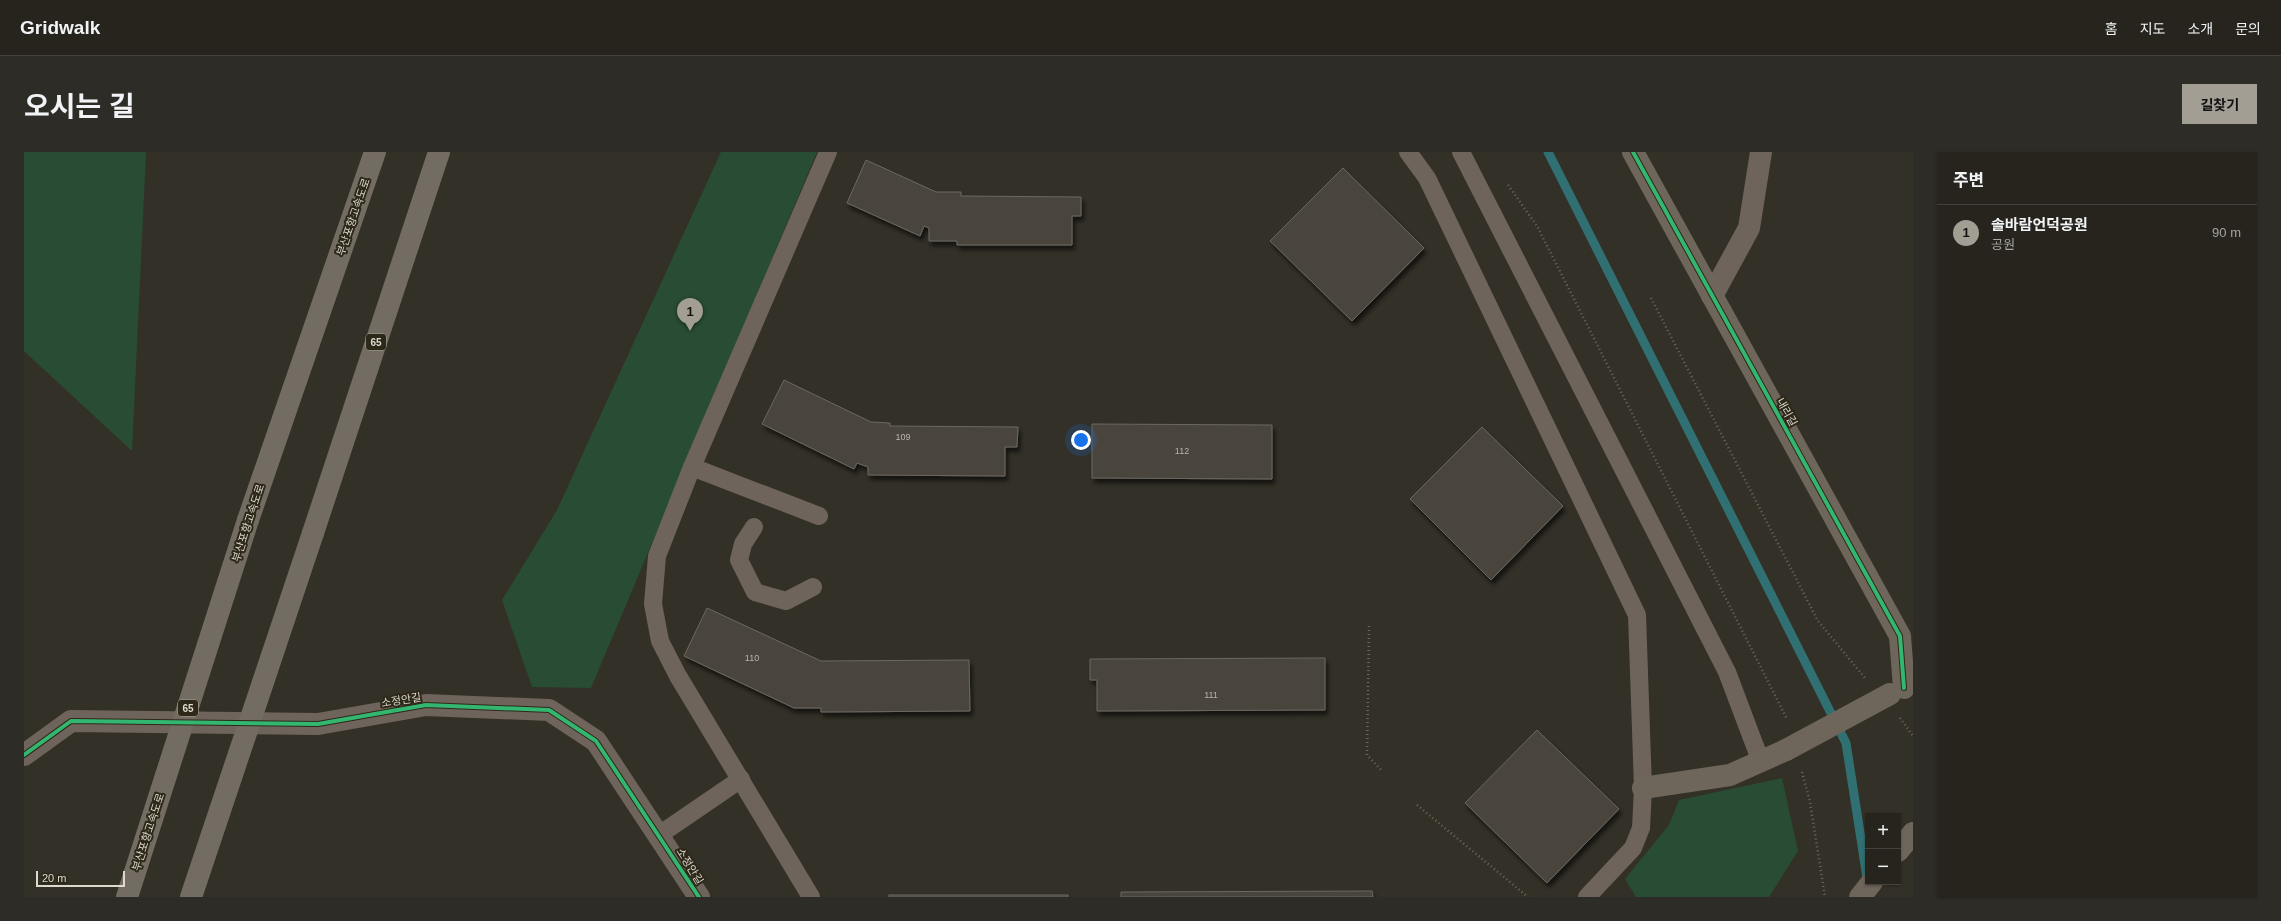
<!DOCTYPE html>
<html lang="ko">
<meta charset="utf-8">
<style>
body{margin:0;font-family:Helvetica,"Noto Sans KR",sans-serif;background:#2e2c26;color:#f1f3f6}
.controls{position:absolute;right:12px;bottom:12px;display:grid;overflow:hidden;border-radius:0px;box-shadow:0 1px 3px #0004}
.controls button{width:36px;height:36px;display:grid;place-items:center;padding:0;border:0;border-bottom:1px solid #42413b;background:#26241d;color:#f1f3f6;font:20px sans-serif}
.scale{position:absolute;left:12px;bottom:10px;width:89px;box-sizing:border-box;padding-left:4px;border:2px solid #ddd9cf;border-top:0;font-size:11px;line-height:14px;white-space:nowrap;color:#ddd9cf;-webkit-text-stroke:3px #2e2819;paint-order:stroke}
.you{position:absolute;left:1057px;top:288px;width:14px;height:14px;margin:-10px;border:3px solid #fff;border-radius:50%;background:#1a73e8;box-shadow:0 0 0 6px #1a73e833}
.badge{display:grid;place-items:center;width:26px;height:26px;border-radius:50%;background:#a29e94;color:#111;font-size:13px;font-weight:700}
.pin{position:absolute;translate:-50% -33px;filter:drop-shadow(0 1px 2px #0008)}
.pin::after{content:'';position:absolute;top:21px;width:14px;height:12px;background:inherit;clip-path:polygon(0 0,100% 0,50% 100%)}
.list{margin:0;padding:0;list-style:none}
h2{display:flex;justify-content:space-between;align-items:center;height:52px;margin:0;padding:0 16px;font-size:17px}
h2 small{font-size:13px;font-weight:400;color:#a4a4a4}
.list li{display:grid;grid-template-columns:26px 1fr auto;gap:12px;align-items:center;box-sizing:border-box;height:56px;padding:0 16px;border-top:1px solid #42413b}
.list b{display:block;font-size:15px;white-space:nowrap}
.list p{margin:0;font-size:13px;white-space:nowrap;color:#a4a4a4}
.list em{font-size:13px;font-style:normal;color:#a4a4a4}
.map{position:relative;flex:none;width:1889px;height:745px;overflow:hidden;border-radius:0px}
header{display:flex;align-items:center;gap:24px;box-sizing:border-box;height:56px;padding:0 20px;background:#26241d;border-bottom:1px solid #42413b}
header strong{font-size:19px}
nav{display:flex;gap:22px;margin-inline-start:auto;font-size:14px}
.intro{display:flex;align-items:center;justify-content:space-between;box-sizing:border-box;height:96px;padding:0 24px}
h1{margin:0;font-size:28px}
.button{padding:10px 18px;border-radius:0px;background:#a29e94;color:#111;font-size:14px;font-weight:700}
main{display:flex;gap:24px;padding:0 24px}
aside{flex:1;background:#26241d;border-radius:0px;box-shadow:0 1px 3px #0004}
.map>svg:first-child{display:block}
</style>
<header>
<strong>Gridwalk</strong>
<nav><a>홈</a><a>지도</a><a>소개</a><a>문의</a></nav>
</header>
<div class="intro"><h1>오시는 길</h1><a class="button">길찾기</a></div>
<main>
<div class="map">
<svg width="1889" height="745" viewBox="0 0 1889 745">
<defs>
<filter id="shadow"><feDropShadow dx="2.5" dy="4.5" stdDeviation="2" flood-color="#0009"/></filter>
</defs>
<rect width="100%" height="100%" fill="#333027"/>
<!-- green -->
<g fill="#294c35">
<polygon points="0,0 122,0 108,299 0,199"/>
<polygon points="697,0 793,0 567,536 508,535 478,448 533,358"/>
<polygon points="1758,626 1774,699 1745,745 1612,745 1601,727 1645,673 1655,648"/>
</g>
<g fill="none" stroke-linecap="round" stroke-linejoin="round">
<!-- stream -->
<polyline stroke="#307072" stroke-width="9" points="1524,0 1822,591 1844,732"/>
</g>
<!-- building -->
<g fill="#48453e" stroke="#6b6860" filter="url(#shadow)">
<polygon points="842,8 912,40 937,40 937,44 1057,45 1057,64 1048,64 1048,93 933,93 933,89 905,89 905,76 900,74 896,84 823,51"/>
<polygon points="1319,16 1400,96 1328,169 1246,89"/>
<polygon points="760,228 847,270 866,271 866,274 994,275 993,295 981,295 981,324 844,323 844,315 833,311 830,317 738,272"/>
<polygon points="1068,272 1248,273 1248,327 1068,326"/>
<polygon points="1458,275 1539,354 1467,428 1386,347"/>
<polygon points="683,456 797,509 945,508 946,559 797,560 797,556 770,556 660,504"/>
<polygon points="1301,506 1301,558 1073,559 1073,528 1066,528 1066,507"/>
<polygon points="1513,578 1595,657 1523,731 1441,651"/>
<polygon points="1348,739 1349,745 1097,745 1097,740"/>
<rect x="865" y="743" width="179" height="2"/>
</g>
<g fill="none" stroke-linecap="round" stroke-linejoin="round">
<!-- path -->
<g stroke="#6e675f" stroke-width="2.5" stroke-dasharray="1 3" stroke-linecap="butt">
<polyline points="1484,33 1513,74 1763,567"/>
<polyline points="1627,146 1794,469 1841,526"/>
<polyline points="1345,474 1343,603 1358,619"/>
<polyline points="1876,566 1889,584"/>
<polyline points="1778,620 1786,650 1801,745"/>
<polyline points="1393,653 1504,745"/>
</g>
<!-- lane -->
<g stroke="#6e645b" stroke-width="18">
<polyline points="1384,0 1403,26 1613,463 1619,636 1617,676 1609,696 1563,745"/>
<polyline points="1437,0 1703,520 1737,610"/>
<polyline points="668,315 795,364"/>
<polyline points="730,375 719,392 715,408 731,440 762,449 789,435"/>
<polyline points="635,683 717,627"/>
<polyline points="787,745 654,524 636,489 629,452 633,404 668,315 804,0"/>
</g>
<!-- street -->
<g stroke="#6e645b" stroke-width="22">
<polyline points="1688,144 1725,76 1737,0"/>
<polyline points="0,603 47,569 294,572 402,553 525,558 572,589 675,745"/>
</g>
<!-- secondary -->
<g stroke="#6f665b" stroke-width="22">
<polyline points="1609,0 1876,484 1880,536"/>
<polyline points="1619,636 1706,623 1762,598"/>
<polyline points="1874,699 1889,681"/>
<polyline points="1836,745 1848,730"/>
</g>
<!-- highway -->
<g stroke="#736c63" stroke-width="22">
<polyline points="224,368 351,0"/>
<polyline points="289,381 415,0"/>
</g>
<!-- secondary-bridge -->
<polyline stroke="#6f665b" stroke-width="22" points="1762,598 1866,542"/>
<!-- highway-bridge -->
<g stroke="#736c63" stroke-width="22">
<polyline points="103,745 224,368"/>
<polyline points="167,745 289,381"/>
</g>
<defs>
<g id="cycleway">
<polyline points="1609,0 1876,484 1880,536"/>
<polyline points="0,603 47,569 294,572 402,553 525,558 572,589 675,745"/>
</g>
</defs>
<!-- cycleway casing -->
<use href="#cycleway" stroke="#2e2819" stroke-width="6"/>
<!-- cycleway -->
<use href="#cycleway" stroke="#33b770" stroke-width="4"/>
</g>
<g text-anchor="middle" stroke-width="4" stroke-linejoin="round" paint-order="stroke">
<!-- number labels -->
<g font-size="9" fill="#b8b4ab">
<text x="879" y="288">109</text>
<text x="1158" y="302">112</text>
<text x="728" y="509">110</text>
<text x="1187" y="546">111</text>
</g>
<!-- shield labels -->
<g fill="#2e2819" stroke="#a8a498" stroke-width="1">
<rect x="342" y="182" width="20" height="16" rx="3"/>
<rect x="154" y="548" width="20" height="16" rx="3"/>
</g>
<g font-size="10" font-weight="bold" fill="#ddd9cf">
<text x="352" y="194">65</text>
<text x="164" y="560">65</text>
</g>
<!-- street labels -->
<g font-size="11" fill="#ddd9cf" stroke="#2e2819">
<text transform="translate(329 65) rotate(-71)" y="4">부산포항고속도로</text>
<text transform="translate(1763 260) rotate(61)" y="4">내리길</text>
<text transform="translate(224 371) rotate(-72)" y="4">부산포항고속도로</text>
<text transform="translate(377 548) rotate(-9)" y="4">소정안길</text>
<text transform="translate(124 680) rotate(-72)" y="4">부산포항고속도로</text>
<text transform="translate(666 714) rotate(58)" y="4">소정안길</text>
</g>
</g>
</svg>
<div class="controls">
<button>+</button>
<button>−</button>
</div>
<div class="scale">20 m</div>
<div class="you"></div>
<div class="pin badge" style="left:666px;top:179px">1</div>
</div>
<aside>
<h2>주변<small></small></h2>
<ul class="list">
<li><span class="badge">1</span><div><b>솔바람언덕공원</b><p>공원</p></div><em>90 m</em></li>
</ul>
</aside>
</main>
